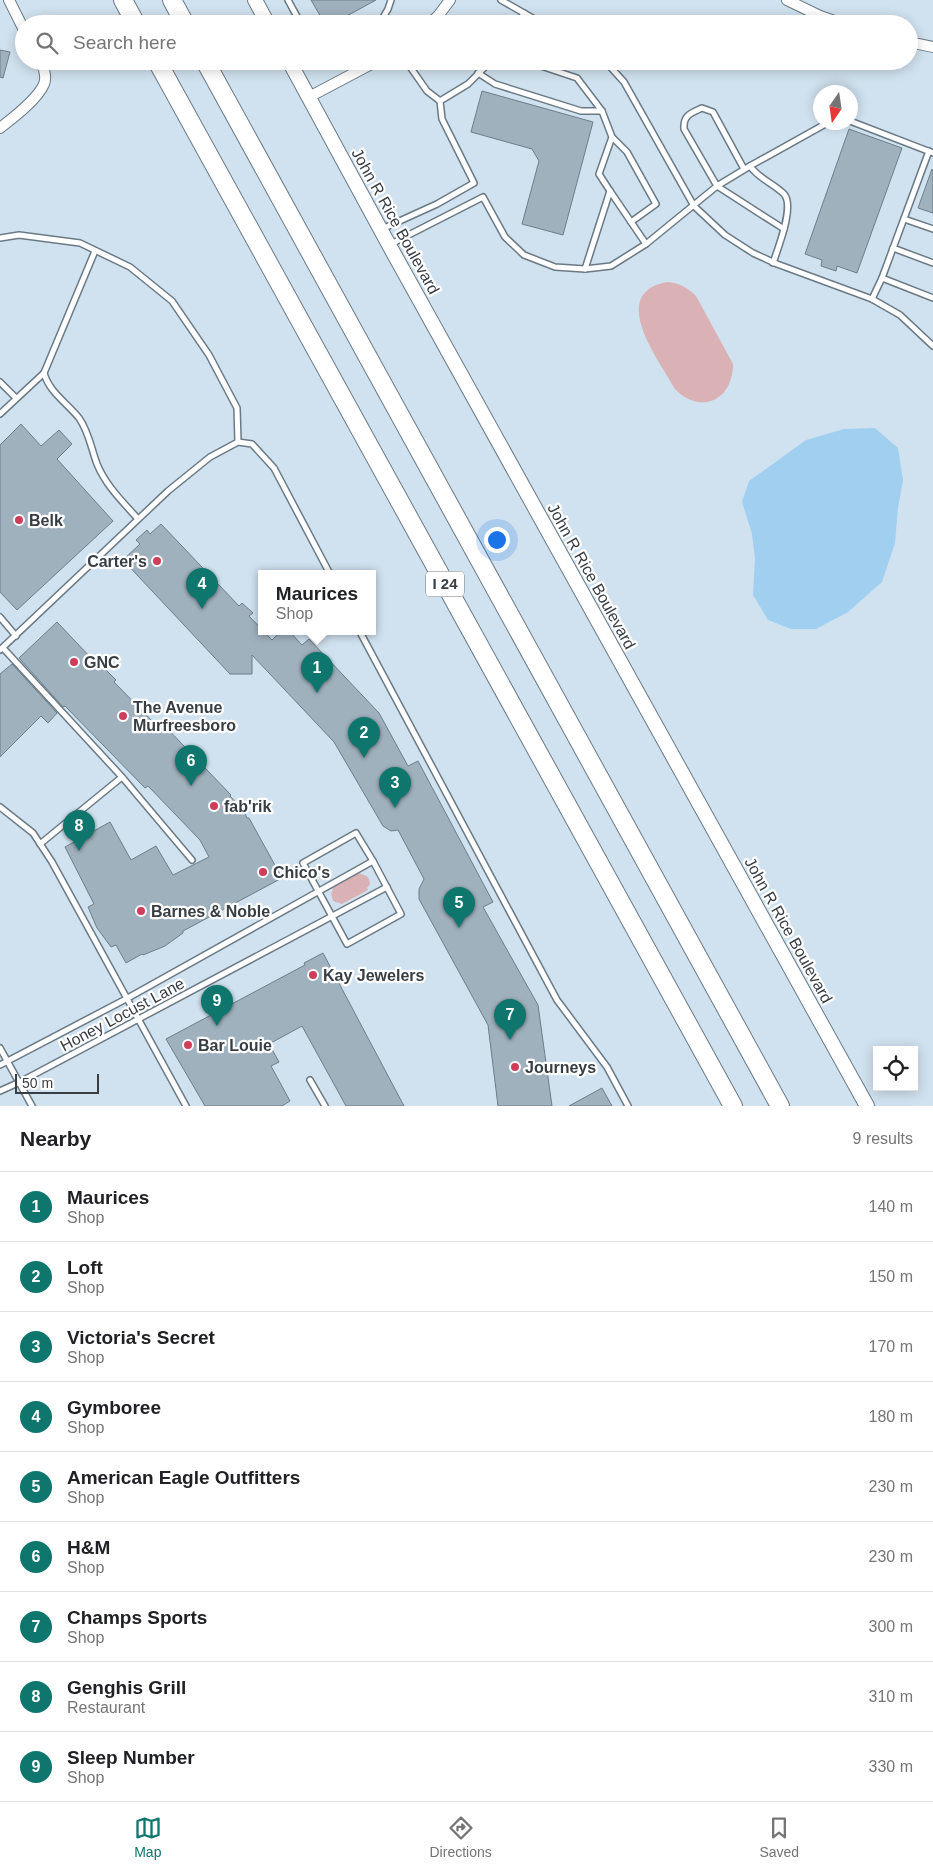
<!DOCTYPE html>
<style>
body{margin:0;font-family:Helvetica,sans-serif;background:#f6f6f6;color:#202124}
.controls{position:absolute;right:15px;bottom:15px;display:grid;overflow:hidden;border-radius:0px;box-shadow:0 2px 12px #0003}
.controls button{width:45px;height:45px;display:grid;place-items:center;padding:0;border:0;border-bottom:1px solid #e0e0e0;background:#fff;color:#202124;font:25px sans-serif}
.compass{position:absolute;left:813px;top:85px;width:45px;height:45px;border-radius:50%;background:#fff;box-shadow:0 2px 12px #0003;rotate:193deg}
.scale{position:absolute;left:15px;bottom:12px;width:84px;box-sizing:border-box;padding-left:5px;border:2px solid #373e43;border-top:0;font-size:14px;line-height:18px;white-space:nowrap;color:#373e43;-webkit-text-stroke:4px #fff;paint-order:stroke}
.you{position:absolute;left:496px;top:539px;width:18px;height:18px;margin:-12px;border:4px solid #fff;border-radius:50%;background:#1a73e8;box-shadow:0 0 0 8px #1a73e833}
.badge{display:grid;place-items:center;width:32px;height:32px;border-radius:50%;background:#0f766e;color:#fff;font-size:16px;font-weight:700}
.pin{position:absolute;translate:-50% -41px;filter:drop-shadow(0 1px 2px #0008)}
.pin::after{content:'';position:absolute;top:26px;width:18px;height:15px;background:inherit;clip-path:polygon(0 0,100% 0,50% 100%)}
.popup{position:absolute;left:258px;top:570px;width:118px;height:65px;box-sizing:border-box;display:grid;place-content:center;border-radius:0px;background:#fff;filter:drop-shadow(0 1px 4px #0005);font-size:16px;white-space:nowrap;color:#757577}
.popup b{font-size:19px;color:#202124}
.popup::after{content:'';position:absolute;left:50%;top:100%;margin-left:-10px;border:10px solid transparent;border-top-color:#fff}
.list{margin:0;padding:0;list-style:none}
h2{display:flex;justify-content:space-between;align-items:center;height:65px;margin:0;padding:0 20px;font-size:21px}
h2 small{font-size:16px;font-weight:400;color:#757577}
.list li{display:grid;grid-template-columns:32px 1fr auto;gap:15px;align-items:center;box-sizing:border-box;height:70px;padding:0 20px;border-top:1px solid #e0e0e0}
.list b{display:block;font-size:19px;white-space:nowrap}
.list p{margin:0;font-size:16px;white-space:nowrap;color:#757577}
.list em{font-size:16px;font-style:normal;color:#757577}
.icon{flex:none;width:28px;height:28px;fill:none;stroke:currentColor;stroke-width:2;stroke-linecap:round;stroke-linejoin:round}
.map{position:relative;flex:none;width:933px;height:1106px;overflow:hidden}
.search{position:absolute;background:#fff;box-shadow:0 2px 12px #0003;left:15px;right:15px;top:15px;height:55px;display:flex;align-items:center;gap:12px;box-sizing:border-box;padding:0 18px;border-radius:28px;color:#757577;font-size:19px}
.sheet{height:695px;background:#fff}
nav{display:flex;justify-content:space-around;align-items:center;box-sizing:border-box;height:70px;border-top:1px solid #e0e0e0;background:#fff;font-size:14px;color:#757577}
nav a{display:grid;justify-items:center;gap:2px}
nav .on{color:#0f766e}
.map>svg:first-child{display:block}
</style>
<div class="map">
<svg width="933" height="1106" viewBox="0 0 933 1106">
<rect width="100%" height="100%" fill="#d0e2ef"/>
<!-- green -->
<g fill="#dab1b5">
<path d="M667 282C679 283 687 287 696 296L733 364C733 401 700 415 675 389 659 360 607 293 667 282Z"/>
<path d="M359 873C364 876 369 874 370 884L367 888 368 890 342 904 333 901 331 893 333 890 332 887Z"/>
</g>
<!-- water -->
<polygon fill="#a0cff0" points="875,428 898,448 903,480 898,508 895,543 882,582 848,612 816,629 791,629 768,620 753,595 755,558 752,534 742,502 749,481 806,440 844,429"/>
<!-- building -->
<g fill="#a0b1be" stroke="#6d7d89">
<polygon points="311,0 376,0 332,24 325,24"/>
<polygon points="0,50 10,52 3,78 0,77"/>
<polygon points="482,91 593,122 563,235 522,224 539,161 532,149 471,132"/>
<polygon points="849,129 902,148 857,273 837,266 836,271 821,266 822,260 805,254"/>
<polygon points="932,169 933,170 933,213 918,208"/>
<polygon points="21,424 41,446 59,430 72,444 57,459 113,521 17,610 0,592 0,445"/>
<polygon points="161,524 239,606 242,603 253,613 249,616 272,640 280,632 290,632 302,645 309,639 379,713 408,766 418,761 493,902 483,907 538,1005 552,1106 498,1106 488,1025 419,899 419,889 424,879 398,830 391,831 383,826 334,742 252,655 252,674 230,674 123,560 140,544 136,540 147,530 150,534"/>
<polygon points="57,622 93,660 94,658 116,680 114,682 156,725 160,721 231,795 230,796 243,810 247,818 249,818 282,878 183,931 183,933 165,946 143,955 142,954 126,963 116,945 111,947 97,928 88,907 94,904 65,847 110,822 131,860 156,846 173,875 209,857 200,840 148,786 145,788 65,706 63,707 19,658"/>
<polygon points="12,664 57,713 48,723 41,716 0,757 0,674"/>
<polygon points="323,953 404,1106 346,1106 302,1026 269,1044 279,1062 271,1066 290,1101 282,1106 205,1106 166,1039 305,965 304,963"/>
<polygon points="602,1088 612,1106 569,1106"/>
</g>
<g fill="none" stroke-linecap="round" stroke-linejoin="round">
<defs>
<g id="lane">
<polyline points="288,0 301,24"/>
<polyline points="501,0 543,24"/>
<polyline points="381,21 388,9 391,0"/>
<polyline points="375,24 381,21 383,24"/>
<polyline points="518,24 524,13"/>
<polyline points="406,61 427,91 440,101"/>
<polyline points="526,61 577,78 602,111 612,137 599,174 610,191 585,269"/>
<polyline points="605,61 624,82 694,206 725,235 753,253 777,264 872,299 900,315 933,346"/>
<polyline points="478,73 495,84 581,111 602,111"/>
<polyline points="850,121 933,153"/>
<polyline points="612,137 627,152 656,204 631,222"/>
<polyline points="750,166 829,122"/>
<path d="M744 169 713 112 702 108C691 113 683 115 684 129L717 186 784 229"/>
<polyline points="610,191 646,244"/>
<polyline points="904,219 933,229"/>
<polyline points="382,229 437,204 474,183 442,119 440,101 468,84 491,61"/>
<polyline points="0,238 19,235 80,243 130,267 172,301 209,355 237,408 238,442"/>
<path d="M389 245 483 197 505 237 524 255 555 267 585 269 611 266 646 244 717 186 750 166C759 179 773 183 784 194 795 206 778 248 773 263"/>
<polyline points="893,248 933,263"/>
<path d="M95 251 44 373C49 392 67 403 79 418 89 432 91 448 97 464 106 486 123 502 138 519"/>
<polyline points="882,278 929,151"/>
<polyline points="872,299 882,278 933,298"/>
<polyline points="0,382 16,398"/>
<polyline points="0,414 44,373"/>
<polyline points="0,617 16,636"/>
<polyline points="360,632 557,1000 607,1067 628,1106"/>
<polyline points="3,648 122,777"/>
<polyline points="0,650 168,491 210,457 238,442 252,444 274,468 330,574"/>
<polyline points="0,807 33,833 52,862 186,1106"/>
<polygon points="356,833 373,861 401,914 347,944 303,863"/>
<polyline points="40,844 122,777 192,860"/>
<polyline points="0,1048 32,1106"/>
<polyline points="0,1065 126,999 373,861"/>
<polyline points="310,1080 325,1106"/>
<polyline points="0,1091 20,1082 387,887"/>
</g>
<g id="street">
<polyline points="9,0 24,30"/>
<polyline points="787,0 820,16 843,24"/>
<polyline points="429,24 438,16 450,0"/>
<polyline points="909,42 933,47"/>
<polyline points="309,97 377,61"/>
<path d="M0 128C13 118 38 99 44 84 47 76 44 68 40 61"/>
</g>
<g id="secondary">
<polyline points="255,0 268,24"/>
<polyline points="289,61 389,245 867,1106"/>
</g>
<g id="highway">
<polyline points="123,0 136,24"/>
<polyline points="172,0 185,24"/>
<polyline points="157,61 733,1106"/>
<polyline points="205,61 780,1106"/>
</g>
</defs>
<!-- lane casing -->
<use href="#lane" stroke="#6a7a85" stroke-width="8"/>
<!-- street casing -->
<use href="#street" stroke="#6a7a85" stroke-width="12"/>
<!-- secondary casing -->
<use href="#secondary" stroke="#6a7a85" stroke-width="16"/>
<!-- highway casing -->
<use href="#highway" stroke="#6a7a85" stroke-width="20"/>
<!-- lane -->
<use href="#lane" stroke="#fff" stroke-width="5"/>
<!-- street -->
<use href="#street" stroke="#fff" stroke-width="10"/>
<!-- secondary -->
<use href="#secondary" stroke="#fff" stroke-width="14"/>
<!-- highway -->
<use href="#highway" stroke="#fff" stroke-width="18"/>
</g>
<!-- markers -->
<g fill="#ce3e5b" stroke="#fff" stroke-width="2">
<circle cx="19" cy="520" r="5"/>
<circle cx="157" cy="561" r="5"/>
<circle cx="74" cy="662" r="5"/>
<circle cx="123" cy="716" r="5"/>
<circle cx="214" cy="806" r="5"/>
<circle cx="263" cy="872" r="5"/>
<circle cx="141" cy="911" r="5"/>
<circle cx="313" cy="975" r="5"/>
<circle cx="188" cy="1045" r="5"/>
<circle cx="515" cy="1067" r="5"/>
</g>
<g text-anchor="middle" stroke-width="4.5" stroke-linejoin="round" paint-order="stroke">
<!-- shield labels -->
<rect fill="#fff" stroke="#73787b" stroke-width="1" x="426" y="571.5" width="38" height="25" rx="4"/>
<g font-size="15" font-weight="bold" fill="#373e43">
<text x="445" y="589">I 24</text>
</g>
<!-- street labels -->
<g font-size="16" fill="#373e43" stroke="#fff">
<text transform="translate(396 221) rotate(61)" y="6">John R Rice Boulevard</text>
<text transform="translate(592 576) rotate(61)" y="6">John R Rice Boulevard</text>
<text transform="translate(789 930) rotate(61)" y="6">John R Rice Boulevard</text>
<text transform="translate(122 1014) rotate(-28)" y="6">Honey Locust Lane</text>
</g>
<!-- poi labels -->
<g font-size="16" font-weight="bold" fill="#373e43" stroke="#fff" text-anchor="start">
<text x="29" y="526">Belk</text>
<text x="147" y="567" text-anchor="end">Carter's</text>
<text x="84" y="668">GNC</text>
<text x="133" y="713">The Avenue<tspan x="133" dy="18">Murfreesboro</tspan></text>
<text x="224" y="812">fab'rik</text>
<text x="273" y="878">Chico's</text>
<text x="151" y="917">Barnes &amp; Noble</text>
<text x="323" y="981">Kay Jewelers</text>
<text x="198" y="1051">Bar Louie</text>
<text x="525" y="1073">Journeys</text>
</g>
</g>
</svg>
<div class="controls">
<button><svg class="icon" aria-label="locate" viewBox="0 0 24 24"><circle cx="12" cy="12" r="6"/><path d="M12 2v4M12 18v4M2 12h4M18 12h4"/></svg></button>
</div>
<svg class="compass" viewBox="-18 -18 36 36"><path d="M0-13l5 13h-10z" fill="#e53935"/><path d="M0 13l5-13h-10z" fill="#757577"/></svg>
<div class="scale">50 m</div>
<div class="you"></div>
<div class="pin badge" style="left:317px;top:693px">1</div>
<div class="popup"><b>Maurices</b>Shop</div>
<div class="pin badge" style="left:364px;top:758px">2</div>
<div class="pin badge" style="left:395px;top:808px">3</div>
<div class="pin badge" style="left:202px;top:609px">4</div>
<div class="pin badge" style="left:459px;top:928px">5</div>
<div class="pin badge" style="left:191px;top:786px">6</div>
<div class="pin badge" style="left:510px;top:1040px">7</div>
<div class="pin badge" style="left:79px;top:851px">8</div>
<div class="pin badge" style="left:217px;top:1026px">9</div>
<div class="search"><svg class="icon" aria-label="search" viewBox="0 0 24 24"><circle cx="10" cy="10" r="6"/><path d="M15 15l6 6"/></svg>Search here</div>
</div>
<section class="sheet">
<h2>Nearby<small>9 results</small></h2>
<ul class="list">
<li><span class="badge">1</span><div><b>Maurices</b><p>Shop</p></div><em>140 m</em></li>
<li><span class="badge">2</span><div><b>Loft</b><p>Shop</p></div><em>150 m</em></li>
<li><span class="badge">3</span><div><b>Victoria's Secret</b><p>Shop</p></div><em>170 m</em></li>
<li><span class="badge">4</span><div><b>Gymboree</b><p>Shop</p></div><em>180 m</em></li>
<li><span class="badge">5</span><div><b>American Eagle Outfitters</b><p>Shop</p></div><em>230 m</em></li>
<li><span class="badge">6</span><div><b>H&amp;M</b><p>Shop</p></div><em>230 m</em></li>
<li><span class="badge">7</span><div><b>Champs Sports</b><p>Shop</p></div><em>300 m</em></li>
<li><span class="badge">8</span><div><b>Genghis Grill</b><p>Restaurant</p></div><em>310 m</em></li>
<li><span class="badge">9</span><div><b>Sleep Number</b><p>Shop</p></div><em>330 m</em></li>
</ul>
</section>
<nav>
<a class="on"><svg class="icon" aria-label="map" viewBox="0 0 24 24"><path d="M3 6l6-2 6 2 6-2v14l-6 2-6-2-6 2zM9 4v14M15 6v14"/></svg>Map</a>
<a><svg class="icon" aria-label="directions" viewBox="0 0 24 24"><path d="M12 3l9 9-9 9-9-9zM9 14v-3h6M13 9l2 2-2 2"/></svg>Directions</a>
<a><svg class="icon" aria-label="saved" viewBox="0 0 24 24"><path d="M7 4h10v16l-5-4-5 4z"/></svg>Saved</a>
</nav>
